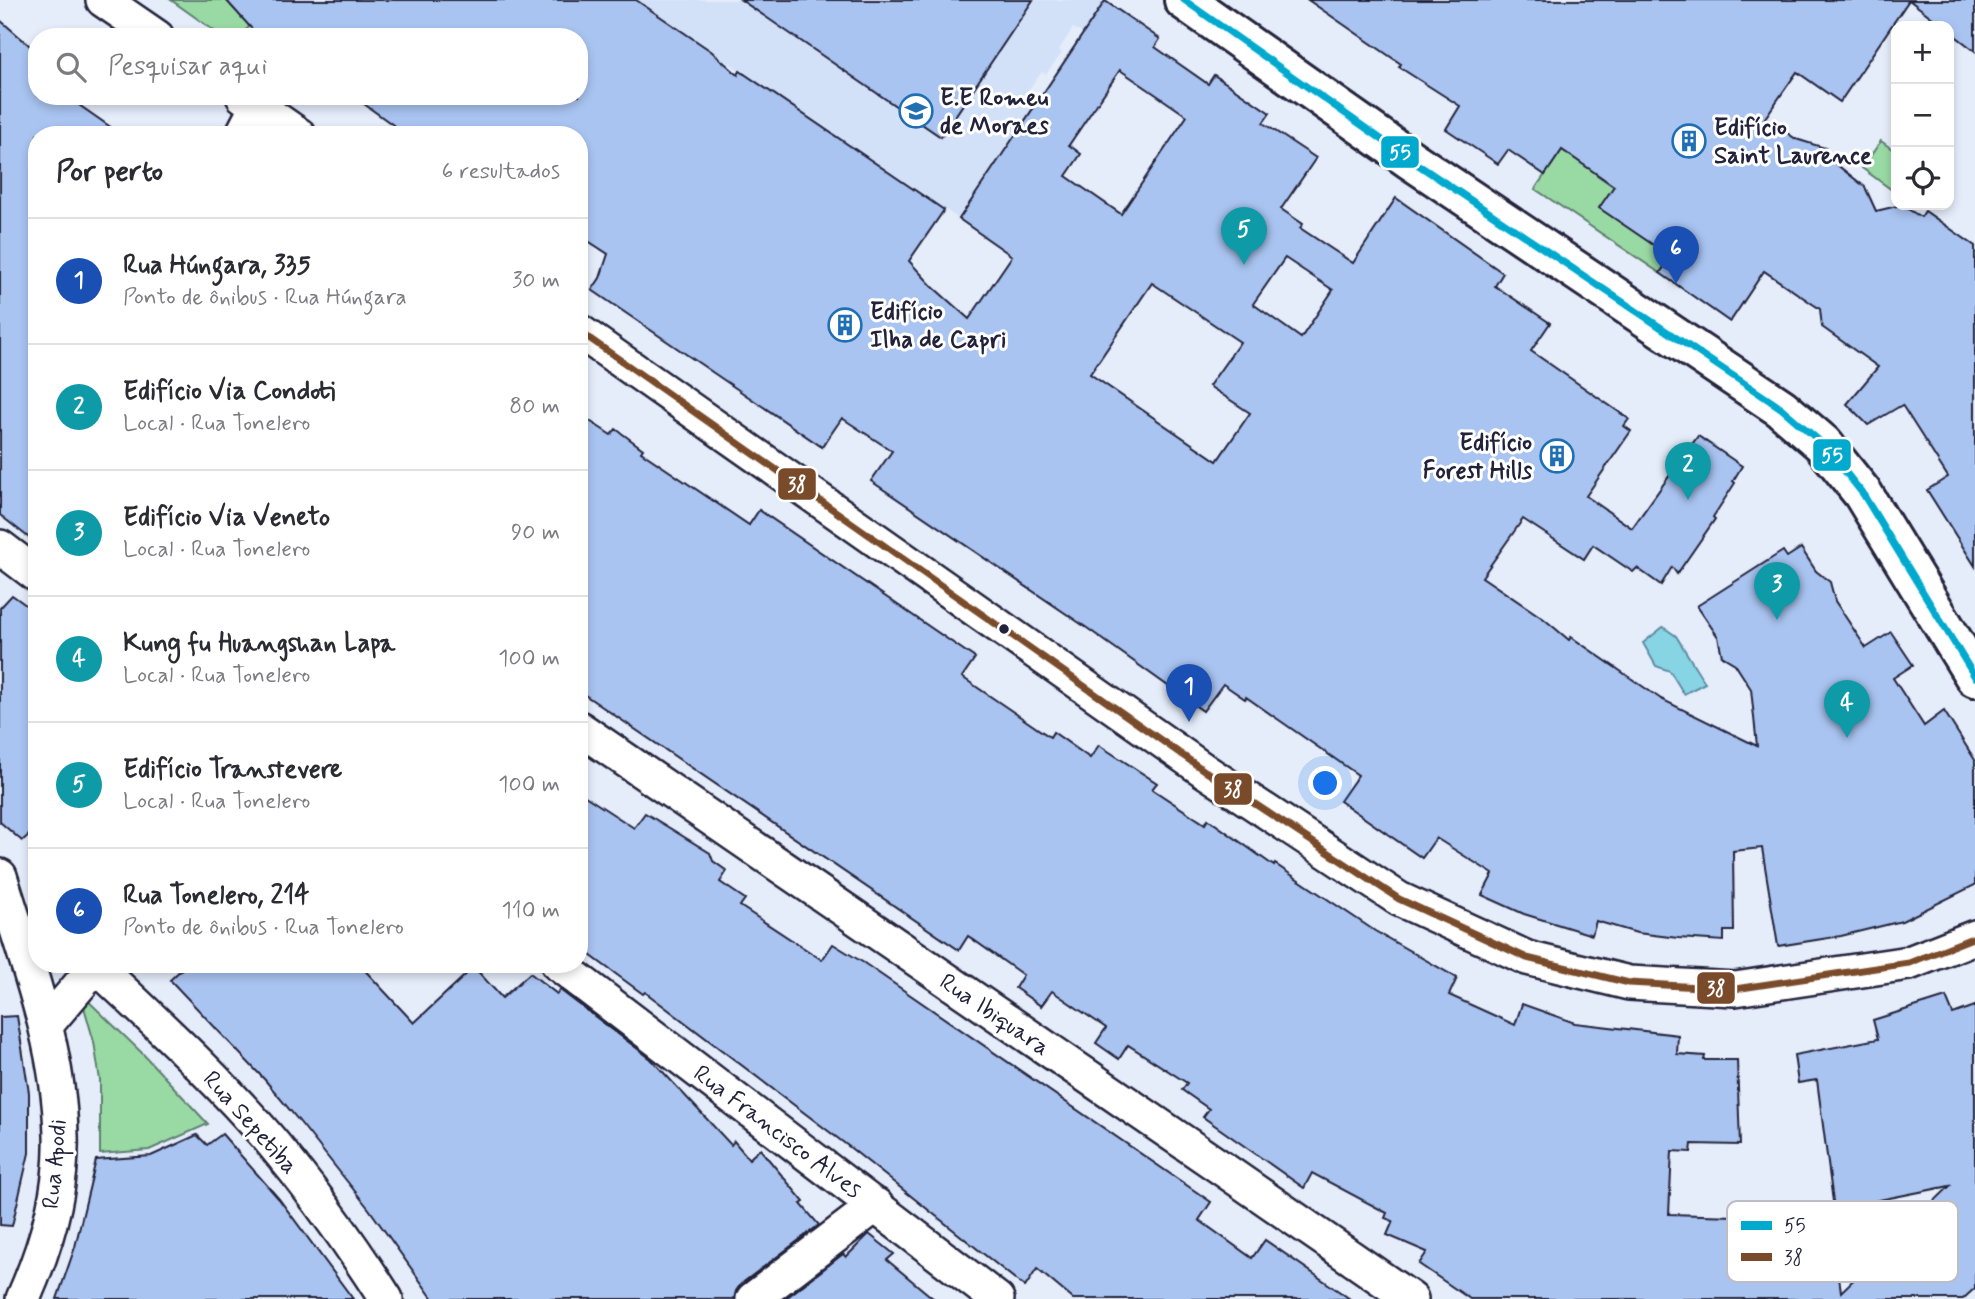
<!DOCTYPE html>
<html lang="pt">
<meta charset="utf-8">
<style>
body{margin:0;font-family:Mynerve,sans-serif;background:#f2f2f3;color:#2b2b33}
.controls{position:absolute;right:21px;top:21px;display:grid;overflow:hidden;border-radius:14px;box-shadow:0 4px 10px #0003}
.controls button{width:63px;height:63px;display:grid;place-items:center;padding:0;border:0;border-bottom:2px solid #e1e1e2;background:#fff;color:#2b2b33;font:35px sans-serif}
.you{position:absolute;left:1326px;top:784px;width:24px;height:24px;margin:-18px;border:5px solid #fff;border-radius:50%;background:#1a73e8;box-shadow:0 0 0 10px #1a73e833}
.badge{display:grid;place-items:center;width:46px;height:46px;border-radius:50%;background:#1f6fb2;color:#fff;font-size:23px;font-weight:700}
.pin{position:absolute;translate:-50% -58px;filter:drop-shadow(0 2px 4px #0008)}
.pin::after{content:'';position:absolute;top:37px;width:24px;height:21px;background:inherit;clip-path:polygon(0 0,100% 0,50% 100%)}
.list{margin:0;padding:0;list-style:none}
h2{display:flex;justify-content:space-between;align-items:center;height:91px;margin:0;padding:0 28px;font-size:30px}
h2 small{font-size:23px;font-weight:400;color:#7c7c81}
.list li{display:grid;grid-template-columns:46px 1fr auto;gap:21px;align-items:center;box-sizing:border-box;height:126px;padding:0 28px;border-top:2px solid #e1e1e2}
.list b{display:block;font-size:26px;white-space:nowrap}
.list p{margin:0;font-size:23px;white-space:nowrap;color:#7c7c81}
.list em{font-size:23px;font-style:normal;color:#7c7c81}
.icon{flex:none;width:38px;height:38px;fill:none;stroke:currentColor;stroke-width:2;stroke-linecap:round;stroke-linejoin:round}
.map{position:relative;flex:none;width:1975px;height:1299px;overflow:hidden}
.search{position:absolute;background:#fff;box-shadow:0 4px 10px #0003;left:28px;top:28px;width:560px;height:77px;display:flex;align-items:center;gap:18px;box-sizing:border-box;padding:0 24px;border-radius:28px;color:#7c7c81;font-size:26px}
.panel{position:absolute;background:#fff;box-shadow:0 4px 10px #0003;left:28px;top:126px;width:560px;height:847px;border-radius:28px}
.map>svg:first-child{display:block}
</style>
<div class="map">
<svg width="1975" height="1299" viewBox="0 0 1975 1299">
<rect width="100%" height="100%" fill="#e5edfb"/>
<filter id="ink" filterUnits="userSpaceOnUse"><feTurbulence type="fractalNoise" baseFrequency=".0143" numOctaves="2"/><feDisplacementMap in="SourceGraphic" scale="14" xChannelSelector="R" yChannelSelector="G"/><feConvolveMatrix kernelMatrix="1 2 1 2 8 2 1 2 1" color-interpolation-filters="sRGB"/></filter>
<g filter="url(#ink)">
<!-- built -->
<polygon fill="#d3e1f8" points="636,0 1103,0 1105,1 1083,34 1073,28 1059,50 1062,53 1046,74 1042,72 1022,98 1034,107 959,219"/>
<!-- green -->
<g fill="#99daa4" stroke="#5e7e70" stroke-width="2">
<polygon points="171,0 226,0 250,26 238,37 223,37"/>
<polygon points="1572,135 1597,175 1649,211 1690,230 1660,273 1535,189"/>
<polygon points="1881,141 1896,152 1896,193 1862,168"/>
<polygon points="80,993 143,1054 208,1124 149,1150 100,1154 100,1080 94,1042"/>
</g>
<!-- water -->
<polygon fill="#87d4e5" stroke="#5f8da1" stroke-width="2" points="1663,627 1676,636 1705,683 1684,694 1670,671 1656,666 1643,643"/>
<!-- building -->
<g fill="#a9c4f1" stroke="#22223b" stroke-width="2" fill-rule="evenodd">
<path d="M226 0H636L711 51 738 75 740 71 944 210 909 261 933 287 969 319 1012 256 959 219 1105 1 1160 39 1155 47 1208 84 1214 75 1270 113 1263 123 1316 158 1281 209 1303 224 1300 228 1353 263 1396 198 1503 273 1495 286 1550 323 1531 351 1629 419 1624 426 1631 431 1586 496 1632 528 1698 436 1742 466 1733 481 1735 483 1713 517 1715 519 1677 574 1672 567 1661 585 1637 568 1633 572 1593 545 1584 559 1523 519 1482 577 1544 619 1569 640 1571 637 1661 699 1757 746 1751 689 1735 664 1722 656 1718 637 1697 606 1783 551 1787 557 1801 548 1816 571 1830 582 1835 601 1866 648 1891 632 1913 665 1893 678 1924 726 1944 711 1975 760V885L1902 921 1841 936 1778 946 1762 848 1733 851 1734 931H1724V941L1678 938 1637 933 1596 921 1592 935 1524 914 1482 895 1493 874 1436 838 1422 858 1340 801 1358 775 1246 697 1245 699 1223 684 1203 711 1087 628 871 481 892 451 842 418 822 447 592 290 600 278 608 254 579 235V135H407L353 96H579V37H259ZM1120 70 1187 116 1121 214 1066 176 1081 154 1069 145ZM1285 258 1333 290 1301 338 1253 304ZM1152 283 1240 342 1209 386 1250 413 1217 461 1090 374Z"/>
<polygon points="741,0 1033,0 941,137"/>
<polygon points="1308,0 1975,0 1975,51 1949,31 1949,26 1943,26 1909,0 1840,102 1797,72 1765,118 1796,139 1825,148 1822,153 1865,187 1876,211 1901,205 1921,217 1925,211 1975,246 1975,566 1927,490 1948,477 1902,405 1868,425 1847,404 1878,367 1822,327 1820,309 1764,271 1730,322 1660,273 1671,257 1599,208 1614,186 1562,150 1545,175 1508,150 1498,164 1446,129 1460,106 1399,67 1401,64"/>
<polygon points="0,20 37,52 37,96 66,96 122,135 37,135 37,544 0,515"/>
<polygon points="579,414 611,435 616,429 643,449 641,452 749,525 759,510 975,658 962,677 1050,737 1053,732 1090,758 1099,745 1157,783 1152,789 1205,824 1208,819 1274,866 1275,864 1375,931 1457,978 1449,995 1515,1025 1522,1004 1575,1023 1678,1035 1677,1054 1705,1056 1704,1060 1737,1060 1740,1145 1692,1144 1691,1152 1672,1151 1669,1214 1735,1216 1735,1221 1830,1208 1841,1292 1950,1186 1834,1209 1817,1080 1798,1083 1794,1055 1878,1039 1873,1020 1946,997 1953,1014 1975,1006 1975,1288 1963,1299 1470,1299 1419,1264 1427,1252 1387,1235 1393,1221 1385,1218 1387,1213 1312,1173 1304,1188 1203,1117 1209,1109 1182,1090 1187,1083 1128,1045 1119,1059 1096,1043 1106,1028 1052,991 1041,1006 1015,988 1023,975 968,936 959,950 579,691"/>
<polygon points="12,595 37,613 37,828 22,841 0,822 0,608"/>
<polygon points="579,792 634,828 645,813 710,853 713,861 727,871 720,882 745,899 740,906 822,960 833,944 864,963 1211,1202 1199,1220 1252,1258 1265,1240 1350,1299 1073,1299 1037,1269 1025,1287 852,1149 645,992 643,994 579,947"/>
<polygon points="187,964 359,964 414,1023 474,967 502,998 530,973 557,994 560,990 651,1059 731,1145 734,1141 749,1159 760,1149 804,1202 801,1204 819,1225 741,1284 736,1291 734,1299 433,1299 369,1209 303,1126 265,1080 170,980"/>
<polygon points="17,1016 29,1093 29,1153 12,1226 0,1225 0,1017"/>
<polygon points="222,1134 279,1199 353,1299 57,1299 75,1247 96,1160 151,1156 197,1135 207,1145"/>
<polygon points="869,1234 894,1254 887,1260 934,1299 785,1299 843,1254 846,1257"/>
</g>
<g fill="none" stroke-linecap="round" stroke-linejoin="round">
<defs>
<g id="minor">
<polyline points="103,0 157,37"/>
<polyline points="243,96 299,135"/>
<polyline points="242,135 257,106"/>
<polyline points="579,331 1205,771 1399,899 1527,958 1629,983 1735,989 1909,963 1975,937"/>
<polyline points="0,547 37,575"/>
<path d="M579 728C856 920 1135 1107 1411 1299"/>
<path d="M0 876C26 961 59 1045 61 1135 63 1191 45 1249 23 1299"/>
<path d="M94 964C154 1021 216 1077 270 1140 313 1191 351 1244 386 1299"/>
<polyline points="558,964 997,1299"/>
<polyline points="46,1025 96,966"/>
<polyline points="753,1299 876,1205"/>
</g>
<polyline id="tertiary" points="1184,0 1411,160 1781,408 1823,444 1863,494 1975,677"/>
</defs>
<!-- minor casing -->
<use href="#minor" stroke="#22223b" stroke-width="38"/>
<!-- tertiary casing -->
<use href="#tertiary" stroke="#22223b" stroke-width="44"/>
<!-- minor -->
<use href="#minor" stroke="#fff" stroke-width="33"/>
<!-- tertiary -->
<use href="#tertiary" stroke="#fff" stroke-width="38"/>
<defs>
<polyline id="bus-1" points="1184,0 1411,160 1781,408 1823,444 1863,494 1975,677"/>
<polyline id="bus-2" points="579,331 1205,771 1399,899 1527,958 1629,983 1735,989 1909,963 1975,937"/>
</defs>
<!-- bus-1 casing -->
<use href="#bus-1" stroke="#fff" stroke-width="12"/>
<!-- bus-2 casing -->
<use href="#bus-2" stroke="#fff" stroke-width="12"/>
<!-- bus-1 -->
<use href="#bus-1" stroke="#00a9ce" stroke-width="7"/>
<!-- bus-2 -->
<use href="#bus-2" stroke="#7a4b2a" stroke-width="7"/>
</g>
</g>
<!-- icons -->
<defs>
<symbol id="school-ring" viewBox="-11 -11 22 22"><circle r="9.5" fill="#fff" stroke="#1f6fb2" stroke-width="1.5"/><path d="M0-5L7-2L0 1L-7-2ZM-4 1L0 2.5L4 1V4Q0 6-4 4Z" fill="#1f6fb2"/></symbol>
<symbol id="building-ring" viewBox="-11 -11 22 22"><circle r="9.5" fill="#fff" stroke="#1f6fb2" stroke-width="1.5"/><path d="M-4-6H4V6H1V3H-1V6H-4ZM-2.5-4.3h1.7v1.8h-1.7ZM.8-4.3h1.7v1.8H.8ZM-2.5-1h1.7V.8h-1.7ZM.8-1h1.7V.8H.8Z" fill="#1f6fb2"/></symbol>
</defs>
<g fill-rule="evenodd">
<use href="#school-ring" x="897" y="92" width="38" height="38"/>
<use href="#building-ring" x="1670" y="122" width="38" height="38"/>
<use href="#building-ring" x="826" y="306" width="38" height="38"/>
<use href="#building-ring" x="1538" y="437" width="38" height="38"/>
</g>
<!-- markers -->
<circle fill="#22223b" stroke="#fff" stroke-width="2.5" cx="1004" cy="629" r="6"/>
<g text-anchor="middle" stroke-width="6" stroke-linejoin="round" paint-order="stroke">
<!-- poi labels -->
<g font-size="24" font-weight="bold" fill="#22223b" stroke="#fff" text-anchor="start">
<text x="940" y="105">E.E Romeu<tspan x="940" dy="28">de Moraes</tspan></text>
<text x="1714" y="135">Edifício<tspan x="1714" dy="28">Saint Laurence</tspan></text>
<text x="870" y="319">Edifício<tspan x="870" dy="28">Ilha de Capri</tspan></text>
<text x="1532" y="450" text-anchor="end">Edifício<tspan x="1532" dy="28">Forest Hills</tspan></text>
</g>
<!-- street labels -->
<g font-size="24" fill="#22223b" stroke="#fff">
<text transform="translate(995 1014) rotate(34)" y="8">Rua Ibiquara</text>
<text transform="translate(251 1122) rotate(48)" y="8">Rua Sepetiba</text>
<text transform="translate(778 1131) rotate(37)" y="8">Rua Francisco Alves</text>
<text transform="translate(54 1164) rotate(-85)" y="8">Rua Apodi</text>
</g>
</g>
<!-- legend -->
<rect x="1727" y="1201" width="231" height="81" rx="10" fill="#fff" stroke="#bdbdc4" stroke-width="2"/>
<rect x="1741" y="1221" width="31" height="9" fill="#00a9ce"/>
<rect x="1741" y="1253" width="31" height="8" fill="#7a4b2a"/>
<g font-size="19" fill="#22223b">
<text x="1784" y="1232">55</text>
<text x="1784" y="1264">38</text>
</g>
<g stroke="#fff" stroke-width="2.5">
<rect x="1380" y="135" width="40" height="34" rx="7" fill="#00a9ce"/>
<rect x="1812" y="438" width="40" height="34" rx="7" fill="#00a9ce"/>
<rect x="777" y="467" width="40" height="34" rx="7" fill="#7a4b2a"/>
<rect x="1213" y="772" width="40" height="34" rx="7" fill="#7a4b2a"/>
<rect x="1696" y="971" width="40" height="34" rx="7" fill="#7a4b2a"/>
</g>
<g font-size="19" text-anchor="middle" font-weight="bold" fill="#fff">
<text x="1400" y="159">55</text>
<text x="1832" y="462">55</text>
<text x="797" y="491">38</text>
<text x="1233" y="796">38</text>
<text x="1716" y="995">38</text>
</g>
</svg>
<div class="controls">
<button>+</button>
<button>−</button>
<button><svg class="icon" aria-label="locate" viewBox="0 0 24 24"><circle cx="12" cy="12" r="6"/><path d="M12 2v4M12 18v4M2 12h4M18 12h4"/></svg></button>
</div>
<div class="you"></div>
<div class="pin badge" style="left:1189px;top:722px;background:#1a4fb4">1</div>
<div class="pin badge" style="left:1688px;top:500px;background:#0f9aa8">2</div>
<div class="pin badge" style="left:1777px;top:620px;background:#0f9aa8">3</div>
<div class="pin badge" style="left:1847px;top:738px;background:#0f9aa8">4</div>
<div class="pin badge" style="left:1244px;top:265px;background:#0f9aa8">5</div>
<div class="pin badge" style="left:1676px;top:284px;background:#1a4fb4">6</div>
<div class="search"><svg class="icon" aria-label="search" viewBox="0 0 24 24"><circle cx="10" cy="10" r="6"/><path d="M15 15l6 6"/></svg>Pesquisar aqui</div>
<section class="panel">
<h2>Por perto<small>6 resultados</small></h2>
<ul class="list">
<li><span class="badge" style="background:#1a4fb4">1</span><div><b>Rua Húngara, 335</b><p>Ponto de ônibus · Rua Húngara</p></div><em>30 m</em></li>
<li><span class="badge" style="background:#0f9aa8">2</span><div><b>Edifício Via Condoti</b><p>Local · Rua Tonelero</p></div><em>80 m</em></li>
<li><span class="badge" style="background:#0f9aa8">3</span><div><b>Edifício Via Veneto</b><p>Local · Rua Tonelero</p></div><em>90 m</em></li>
<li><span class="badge" style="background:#0f9aa8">4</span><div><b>Kung fu Huangshan Lapa</b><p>Local · Rua Tonelero</p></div><em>100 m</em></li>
<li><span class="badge" style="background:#0f9aa8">5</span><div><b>Edifício Transtevere</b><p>Local · Rua Tonelero</p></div><em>100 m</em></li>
<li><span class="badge" style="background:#1a4fb4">6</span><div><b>Rua Tonelero, 214</b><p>Ponto de ônibus · Rua Tonelero</p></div><em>110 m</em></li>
</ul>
</section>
</div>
